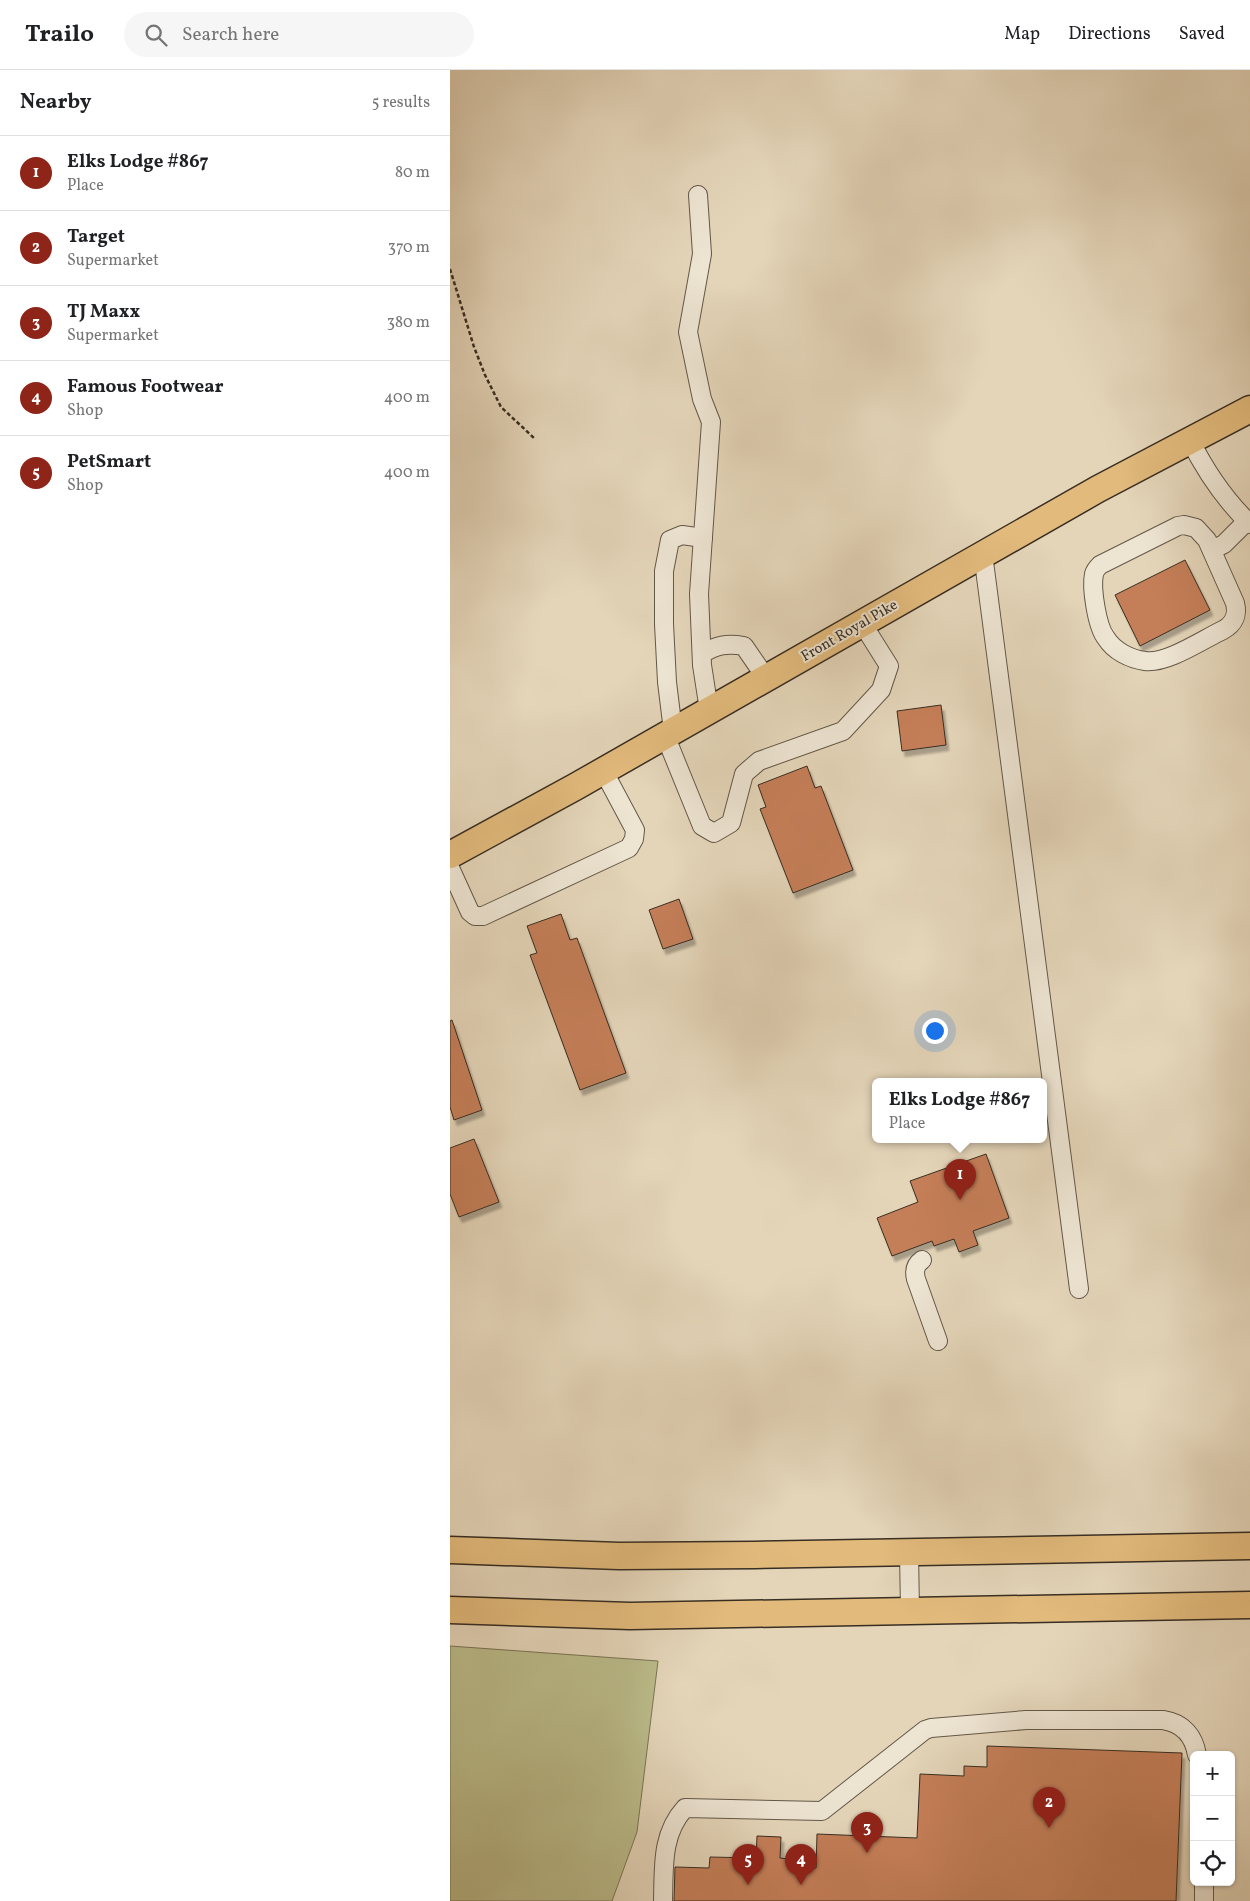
<!DOCTYPE html>
<meta charset="utf-8">
<style>
body{margin:0;font-family:Vollkorn,serif;background:#f6f6f6;color:#202124}
.controls{position:absolute;right:15px;bottom:15px;display:grid;overflow:hidden;border-radius:8px;box-shadow:0 1px 4px #0004}
.controls button{width:45px;height:45px;display:grid;place-items:center;padding:0;border:0;border-bottom:1px solid #e0e0e0;background:#fff;color:#202124;font:25px sans-serif}
.you{position:absolute;left:484px;top:960px;width:18px;height:18px;margin:-12px;border:4px solid #fff;border-radius:50%;background:#1a73e8;box-shadow:0 0 0 8px #1a73e833}
.badge{display:grid;place-items:center;width:32px;height:32px;border-radius:50%;background:#8f2418;color:#fff;font-size:16px;font-weight:700}
.pin{position:absolute;translate:-50% -41px;filter:drop-shadow(0 1px 2px #0008)}
.pin::after{content:'';position:absolute;top:26px;width:18px;height:15px;background:inherit;clip-path:polygon(0 0,100% 0,50% 100%)}
.popup{position:absolute;left:422px;top:1008px;width:175px;height:65px;box-sizing:border-box;display:grid;place-content:center;border-radius:8px;background:#fff;filter:drop-shadow(0 1px 4px #0005);font-size:16px;white-space:nowrap;color:#757577}
.popup b{font-size:19px;color:#202124}
.popup::after{content:'';position:absolute;left:50%;top:100%;margin-left:-10px;border:10px solid transparent;border-top-color:#fff}
.list{margin:0;padding:0;list-style:none}
h2{display:flex;justify-content:space-between;align-items:center;height:65px;margin:0;padding:0 20px;font-size:21px}
h2 small{font-size:16px;font-weight:400;color:#757577}
.list li{display:grid;grid-template-columns:32px 1fr auto;gap:15px;align-items:center;box-sizing:border-box;height:75px;padding:0 20px;border-top:1px solid #e0e0e0}
.list b{display:block;font-size:19px;white-space:nowrap}
.list p{margin:0;font-size:16px;white-space:nowrap;color:#757577}
.list em{font-size:16px;font-style:normal;color:#757577}
.icon{flex:none;width:28px;height:28px;fill:none;stroke:currentColor;stroke-width:2;stroke-linecap:round;stroke-linejoin:round}
.map{position:relative;flex:none;width:800px;height:1831px;overflow:hidden}
header{display:flex;align-items:center;gap:30px;box-sizing:border-box;height:70px;padding:0 25px;background:#fff;border-bottom:1px solid #e0e0e0}
header strong{font-size:24px}
nav{display:flex;gap:28px;margin-inline-start:auto;font-size:18px}
.search{width:350px;height:45px;background:#f6f6f6;display:flex;align-items:center;gap:12px;box-sizing:border-box;padding:0 18px;border-radius:28px;color:#757577;font-size:19px}
main{display:flex}
aside{flex:1;background:#fff}
.map>svg:first-child{display:block}
</style>
<header>
<strong>Trailo</strong>
<div class="search"><svg class="icon" aria-label="search" viewBox="0 0 24 24"><circle cx="10" cy="10" r="6"/><path d="M15 15l6 6"/></svg>Search here</div>
<nav><a>Map</a><a>Directions</a><a>Saved</a></nav>
</header>
<main>
<aside>
<h2>Nearby<small>5 results</small></h2>
<ul class="list">
<li><span class="badge">1</span><div><b>Elks Lodge #867</b><p>Place</p></div><em>80 m</em></li>
<li><span class="badge">2</span><div><b>Target</b><p>Supermarket</p></div><em>370 m</em></li>
<li><span class="badge">3</span><div><b>TJ Maxx</b><p>Supermarket</p></div><em>380 m</em></li>
<li><span class="badge">4</span><div><b>Famous Footwear</b><p>Shop</p></div><em>400 m</em></li>
<li><span class="badge">5</span><div><b>PetSmart</b><p>Shop</p></div><em>400 m</em></li>
</ul>
</aside>
<div class="map">
<svg width="800" height="1831" viewBox="0 0 800 1831">
<defs>
<filter id="shadow"><feDropShadow dx="3" dy="5.5" stdDeviation="1" flood-color="#0004"/></filter>
</defs>
<rect width="100%" height="100%" fill="#e4d5b9"/>
<filter id="stains"><feTurbulence type="fractalNoise" baseFrequency=".004" numOctaves="4"/><feColorMatrix values="0 0 0 0 .2 0 0 0 0 .09 0 0 0 0 .02 0 0 0 .5 -.17"/></filter>
<radialGradient id="worn" r=".72"><stop offset=".6" stop-color="#630" stop-opacity="0"/><stop offset="1" stop-color="#630" stop-opacity=".3"/></radialGradient>
<!-- green -->
<polygon fill="#bbbb8a" stroke="#7a7456" points="0,1576 208,1591 187,1762 162,1831 0,1831"/>
<!-- building -->
<g fill="#c47e59" stroke="#382e23" filter="url(#shadow)">
<polygon points="735,490 760,540 690,576 665,525"/>
<polygon points="491,635 496,675 452,681 447,641"/>
<polygon points="357,696 365,718 371,716 403,800 343,823 310,739 316,737 308,715"/>
<polygon points="229,829 243,869 213,879 199,840"/>
<polygon points="111,844 120,870 127,868 176,1003 130,1020 80,885 87,883 77,856"/>
<polygon points="2,950 32,1040 4,1050 0,1037 0,951"/>
<polygon points="24,1069 49,1132 9,1147 0,1124 0,1078"/>
<polygon points="536,1084 559,1148 523,1161 528,1175 509,1182 504,1169 484,1176 482,1171 442,1186 427,1148 468,1132 460,1111"/>
<polygon points="537,1676 732,1683 726,1831 224,1831 225,1797 259,1798 260,1787 306,1788 307,1766 331,1767 330,1788 338,1789 338,1797 366,1798 367,1764 467,1768 470,1704 514,1706 514,1696 537,1697"/>
</g>
<g fill="none" stroke-linecap="round" stroke-linejoin="round">
<defs>
<g id="minor">
<polyline points="248,125 252,184 238,262 252,329 261,352 249,524 252,595 259,640"/>
<path d="M740 370C756 402 774 429 800 454"/>
<path d="M734 455 746 458 757 470 785 533C788 545 784 554 773 560 752 570 717 594 695 591 680 589 664 581 656 568 647 557 641 518 644 504 645 500 647 498 650 495L728 456Z"/>
<polyline points="762,480 774,474 797,451"/>
<polyline points="533,484 629,1219"/>
<path d="M252 584C266 575 277 573 294 576L316 608"/>
<polyline points="223,661 217,612 214,554 214,501 220,470 232,465 253,468"/>
<polyline points="215,665 252,756 264,763 281,753 294,704 309,691 393,661 431,620 439,596 412,553"/>
<polyline points="0,798 20,842 25,846 33,846 179,778 184,769 185,760 153,700"/>
<path d="M472 1190C465 1195 464 1201 466 1209L488 1271"/>
<polyline points="459,1482 460,1541"/>
<path d="M213 1831C214 1798 211 1764 235 1738L372 1741 475 1660 481 1658 576 1650H713C733 1653 744 1666 747 1685"/>
<polyline points="754,1831 754,1812"/>
</g>
<g id="highway">
<polyline points="0,785 125,717 648,419 800,339"/>
<polyline points="0,1480 169,1486 305,1485 800,1476"/>
<polyline points="0,1540 180,1546 800,1535"/>
</g>
</defs>
<!-- minor casing -->
<use href="#minor" stroke="#635848" stroke-width="20"/>
<!-- highway casing -->
<use href="#highway" stroke="#382e23" stroke-width="29"/>
<!-- path -->
<polyline stroke="#382e23" stroke-width="2.5" stroke-dasharray="4 2.5" stroke-linecap="butt" points="0,199 24,277 35,305 51,337 85,369"/>
<!-- minor -->
<use href="#minor" stroke="#ede4d2" stroke-width="18"/>
<!-- highway -->
<use href="#highway" stroke="#e2ba7c" stroke-width="26"/>
</g>
<g text-anchor="middle" stroke-width="4" stroke-linejoin="round" paint-order="stroke">
<!-- street labels -->
<g font-size="15" fill="#382e23" stroke="#ede4d2">
<text transform="translate(399 560) rotate(-30)" y="5">Front Royal Pike</text>
</g>
</g>
<rect width="100%" height="100%" filter="url(#stains)"/>
<rect width="100%" height="100%" fill="url(#worn)"/>
</svg>
<div class="controls">
<button>+</button>
<button>−</button>
<button><svg class="icon" aria-label="locate" viewBox="0 0 24 24"><circle cx="12" cy="12" r="6"/><path d="M12 2v4M12 18v4M2 12h4M18 12h4"/></svg></button>
</div>
<div class="you"></div>
<div class="pin badge" style="left:510px;top:1130px">1</div>
<div class="popup"><b>Elks Lodge #867</b>Place</div>
<div class="pin badge" style="left:599px;top:1758px">2</div>
<div class="pin badge" style="left:417px;top:1783px">3</div>
<div class="pin badge" style="left:351px;top:1815px">4</div>
<div class="pin badge" style="left:298px;top:1815px">5</div>
</div>
</main>
